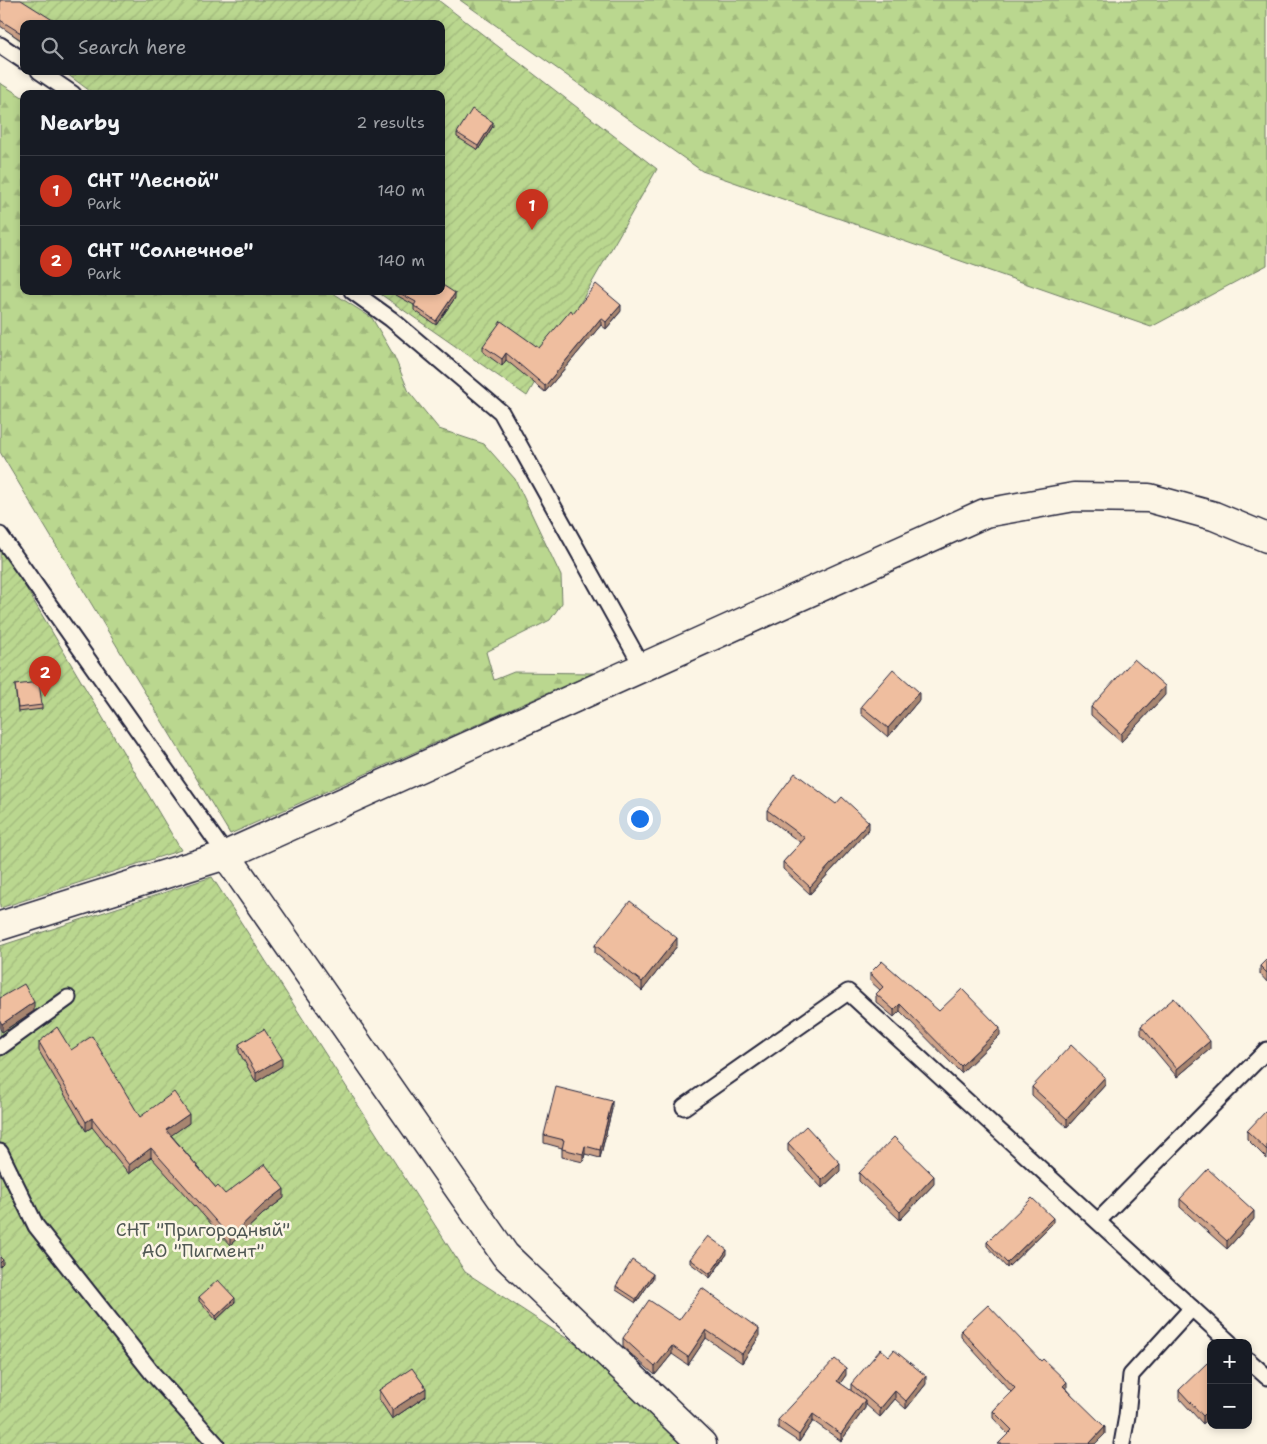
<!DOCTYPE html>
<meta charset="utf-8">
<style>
body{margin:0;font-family:"Shantell Sans",sans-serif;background:#242831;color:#f1f3f6}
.controls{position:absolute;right:15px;bottom:15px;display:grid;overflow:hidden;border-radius:10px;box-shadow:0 2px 8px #0003}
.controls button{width:45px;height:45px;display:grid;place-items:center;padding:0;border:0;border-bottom:1px solid #363941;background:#171b24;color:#f1f3f6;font:25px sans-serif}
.you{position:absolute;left:639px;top:818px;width:18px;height:18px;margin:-12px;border:4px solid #fff;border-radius:50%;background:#1a73e8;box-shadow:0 0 0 8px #1a73e833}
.badge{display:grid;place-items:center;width:32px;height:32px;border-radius:50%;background:#c8321e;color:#fff;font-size:16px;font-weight:700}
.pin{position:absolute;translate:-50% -41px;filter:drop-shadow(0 1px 2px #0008)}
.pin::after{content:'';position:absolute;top:26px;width:18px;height:15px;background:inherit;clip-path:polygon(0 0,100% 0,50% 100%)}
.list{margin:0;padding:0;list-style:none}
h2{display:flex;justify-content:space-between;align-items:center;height:65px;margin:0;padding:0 20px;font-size:21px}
h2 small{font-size:16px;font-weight:400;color:#9ea1a6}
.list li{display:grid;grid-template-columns:32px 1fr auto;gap:15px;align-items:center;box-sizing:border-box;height:70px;padding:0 20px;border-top:1px solid #363941}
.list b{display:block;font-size:19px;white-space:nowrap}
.list p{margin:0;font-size:16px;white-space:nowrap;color:#9ea1a6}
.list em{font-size:16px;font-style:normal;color:#9ea1a6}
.icon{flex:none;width:28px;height:28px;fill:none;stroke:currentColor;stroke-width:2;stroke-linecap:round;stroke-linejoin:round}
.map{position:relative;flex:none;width:1267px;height:1444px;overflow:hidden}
.search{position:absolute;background:#171b24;box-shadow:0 2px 8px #0003;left:20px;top:20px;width:425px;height:55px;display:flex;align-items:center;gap:12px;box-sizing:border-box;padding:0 18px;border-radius:10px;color:#9ea1a6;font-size:19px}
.panel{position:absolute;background:#171b24;box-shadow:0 2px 8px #0003;left:20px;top:90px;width:425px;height:205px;border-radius:10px}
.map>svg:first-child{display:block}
</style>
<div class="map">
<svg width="1267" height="1444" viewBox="0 0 1267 1444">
<defs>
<pattern id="forest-firs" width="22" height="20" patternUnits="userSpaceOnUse" patternTransform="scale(1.25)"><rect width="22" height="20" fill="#bad78f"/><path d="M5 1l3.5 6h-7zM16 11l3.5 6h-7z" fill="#a0b87c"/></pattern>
<pattern id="garden-furrows" width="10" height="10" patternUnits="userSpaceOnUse" patternTransform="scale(1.25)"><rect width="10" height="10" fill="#bad78f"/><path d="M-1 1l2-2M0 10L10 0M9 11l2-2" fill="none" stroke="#a0b87c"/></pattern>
</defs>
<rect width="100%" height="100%" fill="#fcf5e5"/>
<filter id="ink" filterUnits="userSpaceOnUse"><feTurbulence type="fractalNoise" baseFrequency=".02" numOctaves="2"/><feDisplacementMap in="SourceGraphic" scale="10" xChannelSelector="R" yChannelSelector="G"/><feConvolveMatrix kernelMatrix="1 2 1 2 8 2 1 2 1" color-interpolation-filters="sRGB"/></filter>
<g filter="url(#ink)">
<!-- forest -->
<g fill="url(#forest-firs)" stroke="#6e7c65">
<polygon points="460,0 1267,0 1267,265 1151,327 702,171"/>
<polygon points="0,83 24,98 24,291 330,291 372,318 394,356 409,392 439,429 484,444 515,479 561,576 562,603 550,620 486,652 494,680 514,672 593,673 230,834 0,452"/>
</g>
<!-- garden -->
<g fill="url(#garden-furrows)" stroke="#6e7c65">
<polygon points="0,0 438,0 657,169 527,396 376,291 441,291 441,94 94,94 63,71 441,71 441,24 24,24 24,43 0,25"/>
<polygon points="0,544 181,850 0,908"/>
<polygon points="212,877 465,1272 603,1362 690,1444 0,1444 0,946"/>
</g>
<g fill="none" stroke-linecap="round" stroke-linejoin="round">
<defs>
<g id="service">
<polyline points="0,45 24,61"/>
<polyline points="39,71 73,94"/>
<polyline points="352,291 391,319 501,412 643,668"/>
<polyline points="0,535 226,855"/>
<polyline points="0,1047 68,998"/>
<polyline points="684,1107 848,992 1230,1343"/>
<polyline points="0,1152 36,1226 153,1374 216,1444"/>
<polyline points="1098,1221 1267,1050"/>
<polyline points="1248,1360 1267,1377"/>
<polyline points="1122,1444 1127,1416 1131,1375 1192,1308"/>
</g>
<g id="minor">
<polyline points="0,926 226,855"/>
<polyline points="702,1444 505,1255 226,855 985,513 1074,497 1149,498 1214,516 1267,538"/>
</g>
</defs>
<!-- service casing -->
<use href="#service" stroke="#22223b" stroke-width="19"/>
<!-- minor casing -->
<use href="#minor" stroke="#22223b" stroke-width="31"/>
<!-- service -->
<use href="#service" stroke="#fcf5e5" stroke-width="15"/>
<!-- minor -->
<use href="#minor" stroke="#fcf5e5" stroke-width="28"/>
</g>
<!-- wall -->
<g fill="#cea389" stroke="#22223b">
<polygon points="0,0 24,24 24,42 0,26"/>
<polygon points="70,71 77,71 75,75"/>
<polygon points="122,71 130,71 127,75"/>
<polygon points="493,126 478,150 457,137 457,133"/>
<polygon points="389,291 441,291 455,298 436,325 414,310 414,305"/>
<polygon points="621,311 606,329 601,325 545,392 506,360 502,366 483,352 483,346 539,348 573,313"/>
<polygon points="15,685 42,705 42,709 18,712"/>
<polygon points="1165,695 1121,742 1091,715 1091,707"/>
<polygon points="919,700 888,737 861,714 861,706"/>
<polygon points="836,804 869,829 810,894 783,869 783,862 801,843 767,818 767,810"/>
<polygon points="595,945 677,946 642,991 595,953"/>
<polygon points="1267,959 1267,982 1260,974 1260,966"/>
<polygon points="870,973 939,1011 1000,1035 961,1073 900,1011 894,1017 876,1002 876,994 880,990 870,981"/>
<polygon points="0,998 34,1011 2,1032 0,1029"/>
<polygon points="1141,1026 1210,1049 1177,1077 1141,1034"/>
<polygon points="39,1042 71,1050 140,1117 189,1123 171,1135 216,1188 225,1194 284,1198 263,1214 230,1245 151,1157 129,1174 92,1127 86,1131 39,1051"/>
<polygon points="239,1044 282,1066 256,1082 239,1052"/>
<polygon points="1105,1085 1067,1127 1032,1095 1032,1087"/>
<polygon points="612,1109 600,1158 585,1154 583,1162 562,1157 562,1148 544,1143 544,1135"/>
<polygon points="1267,1114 1267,1159 1247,1139 1247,1131"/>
<polygon points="788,1143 840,1171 822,1188 788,1151"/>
<polygon points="859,1173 934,1184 900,1220 859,1181"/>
<polygon points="1180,1199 1254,1219 1227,1249 1180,1207"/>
<polygon points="1053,1223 1007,1268 987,1246 987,1242"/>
<polygon points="727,1254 710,1278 690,1263 690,1259"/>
<polygon points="653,1278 636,1303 616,1290 616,1286"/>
<polygon points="199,1297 235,1302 216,1320 199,1301"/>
<polygon points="679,1320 759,1337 742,1363 706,1338 688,1365 672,1354 655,1375 623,1347 623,1338"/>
<polygon points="961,1330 1067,1389 1105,1434 1095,1444 998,1444 1008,1434 993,1418 993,1411 1011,1392 961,1337"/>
<polygon points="889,1356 926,1384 906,1409 895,1399 880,1417 865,1404 865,1408 841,1441 813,1421 799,1442 778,1428 778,1420 846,1375 840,1383 851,1391 851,1384"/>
<polygon points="1211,1367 1203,1424 1179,1398 1179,1390"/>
<polygon points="379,1390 426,1396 392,1419 379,1399"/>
</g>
<!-- shaded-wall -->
<g fill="#a7856f" stroke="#22223b">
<polygon points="493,122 493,126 478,150 478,146"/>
<polygon points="455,293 455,298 436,325 436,321"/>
<polygon points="621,305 621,311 606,329 606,322"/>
<polygon points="601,318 601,325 545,392 545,386"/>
<polygon points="506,353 506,360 502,366 502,359"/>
<polygon points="1165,686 1165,695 1121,742 1121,734"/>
<polygon points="919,692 919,700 888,737 888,728"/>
<polygon points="869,822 869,829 810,894 810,887"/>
<polygon points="677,938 677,946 642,991 642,982"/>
<polygon points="34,1002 34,1011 2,1032 2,1024"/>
<polygon points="900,1004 900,1011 894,1017 894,1010"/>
<polygon points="1000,1028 1000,1035 961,1073 961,1066"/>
<polygon points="1210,1041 1210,1049 1177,1077 1177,1069"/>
<polygon points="282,1058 282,1066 256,1082 256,1073"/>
<polygon points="1105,1077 1105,1085 1067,1127 1067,1119"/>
<polygon points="612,1101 612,1109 600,1158 600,1150"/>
<polygon points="189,1114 189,1123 166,1139 166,1130"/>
<polygon points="92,1118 92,1127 86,1131 86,1122"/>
<polygon points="585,1146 585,1154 583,1162 583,1154"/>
<polygon points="151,1148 151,1157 129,1174 129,1165"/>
<polygon points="840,1163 840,1171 822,1188 822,1180"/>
<polygon points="934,1176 934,1184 900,1220 900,1212"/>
<polygon points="284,1189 284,1198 263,1214 230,1245 230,1237 263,1205"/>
<polygon points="1254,1211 1254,1219 1227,1249 1227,1241"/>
<polygon points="1053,1218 1053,1223 1007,1268 1007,1263"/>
<polygon points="727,1250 727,1254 710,1278 710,1274"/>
<polygon points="3,1260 3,1264 0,1267 0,1263"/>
<polygon points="653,1274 653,1278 636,1303 636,1299"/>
<polygon points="235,1298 235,1302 216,1320 216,1316"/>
<polygon points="759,1329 759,1337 742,1363 742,1354"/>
<polygon points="706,1330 706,1338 688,1365 688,1357"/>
<polygon points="672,1346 672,1354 655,1375 655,1367"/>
<polygon points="846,1368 846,1375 837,1388 837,1381"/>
<polygon points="926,1376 926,1384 906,1409 906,1401"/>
<polygon points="1067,1382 1067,1389 1063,1386"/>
<polygon points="426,1388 426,1396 392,1419 392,1410"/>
<polygon points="895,1391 895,1399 880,1417 880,1409"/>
<polygon points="865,1400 865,1408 841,1441 841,1434"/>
<polygon points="1211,1408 1211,1416 1203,1424 1203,1416"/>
<polygon points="813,1414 813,1421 799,1442 799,1435"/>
<polygon points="1105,1427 1105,1434 1095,1444 1089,1444"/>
</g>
<!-- building -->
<g fill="#efbe9f" stroke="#22223b">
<polygon points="0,0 21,0 59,24 24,24 24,35 0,20"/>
<polygon points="472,109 493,122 478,146 457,133"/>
<polygon points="441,284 455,293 436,321 414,306 416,302 396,291 441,291"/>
<polygon points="596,284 621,305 606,322 601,318 545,386 506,353 502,359 483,346 501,321 539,348 571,310 573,313"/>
<polygon points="1134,659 1165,686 1121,734 1091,707"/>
<polygon points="893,669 919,692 888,728 861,706"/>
<polygon points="39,682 42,705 18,708 15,685"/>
<polygon points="795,773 836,804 842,797 869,822 810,887 783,862 805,838 767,810"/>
<polygon points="630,901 677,938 642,982 595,945"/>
<polygon points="1267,959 1267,973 1260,966"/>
<polygon points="882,961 939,1011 962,989 1000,1028 961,1066 900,1004 894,1010 876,994 883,987 870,973"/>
<polygon points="24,984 34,1002 2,1024 0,1021 0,998"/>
<polygon points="1174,998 1210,1041 1177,1069 1141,1026"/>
<polygon points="57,1027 71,1050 92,1036 140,1117 174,1092 189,1114 166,1130 216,1188 218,1186 225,1194 265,1164 284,1189 263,1205 230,1237 151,1148 129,1165 92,1118 86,1122 39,1042"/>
<polygon points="264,1029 282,1058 256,1073 239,1044"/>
<polygon points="1071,1045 1105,1077 1067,1119 1032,1087"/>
<polygon points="556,1087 612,1101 600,1150 585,1146 583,1154 562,1149 564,1140 544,1135"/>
<polygon points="1265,1112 1267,1114 1267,1150 1247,1131"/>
<polygon points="806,1126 840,1163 822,1180 788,1143"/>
<polygon points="894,1137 934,1176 900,1212 859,1173"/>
<polygon points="1208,1169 1254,1211 1227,1241 1180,1199"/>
<polygon points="1032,1198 1053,1218 1007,1263 987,1242"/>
<polygon points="708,1236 727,1250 710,1274 690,1259"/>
<polygon points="0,1257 3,1260 0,1263"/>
<polygon points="632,1260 653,1274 636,1299 616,1286"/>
<polygon points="218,1280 235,1298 216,1316 199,1297"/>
<polygon points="702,1288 759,1329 742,1354 706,1330 688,1357 672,1346 655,1367 623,1338 649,1300 679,1320"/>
<polygon points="988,1305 1041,1361 1043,1359 1067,1382 1063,1386 1105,1427 1089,1444 998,1444 1012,1430 993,1411 1015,1388 961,1330"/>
<polygon points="881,1349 889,1356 894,1350 926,1376 906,1401 895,1391 880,1409 851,1384"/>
<polygon points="835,1359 846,1368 837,1381 865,1400 841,1434 813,1414 799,1435 778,1420"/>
<polygon points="1207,1363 1211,1367 1211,1408 1203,1416 1179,1390"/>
<polygon points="412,1368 426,1388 392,1410 379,1390"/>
</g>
</g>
<g text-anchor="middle" stroke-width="5" stroke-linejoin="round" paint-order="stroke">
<!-- park labels -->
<g font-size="18" fill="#505854" stroke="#fcf5e5">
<text x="203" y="1236">СНТ "Пригородный"<tspan x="203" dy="21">АО "Пигмент"</tspan></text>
</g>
</g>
</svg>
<div class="controls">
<button>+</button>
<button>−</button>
</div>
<div class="you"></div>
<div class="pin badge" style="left:532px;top:230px">1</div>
<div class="pin badge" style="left:45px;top:697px">2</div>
<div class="search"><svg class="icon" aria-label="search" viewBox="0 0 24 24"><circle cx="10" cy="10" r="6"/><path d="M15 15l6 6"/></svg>Search here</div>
<section class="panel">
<h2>Nearby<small>2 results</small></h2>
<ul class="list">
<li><span class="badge">1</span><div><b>СНТ &quot;Лесной&quot;</b><p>Park</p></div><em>140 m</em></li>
<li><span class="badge">2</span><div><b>СНТ &quot;Солнечное&quot;</b><p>Park</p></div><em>140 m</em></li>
</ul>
</section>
</div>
